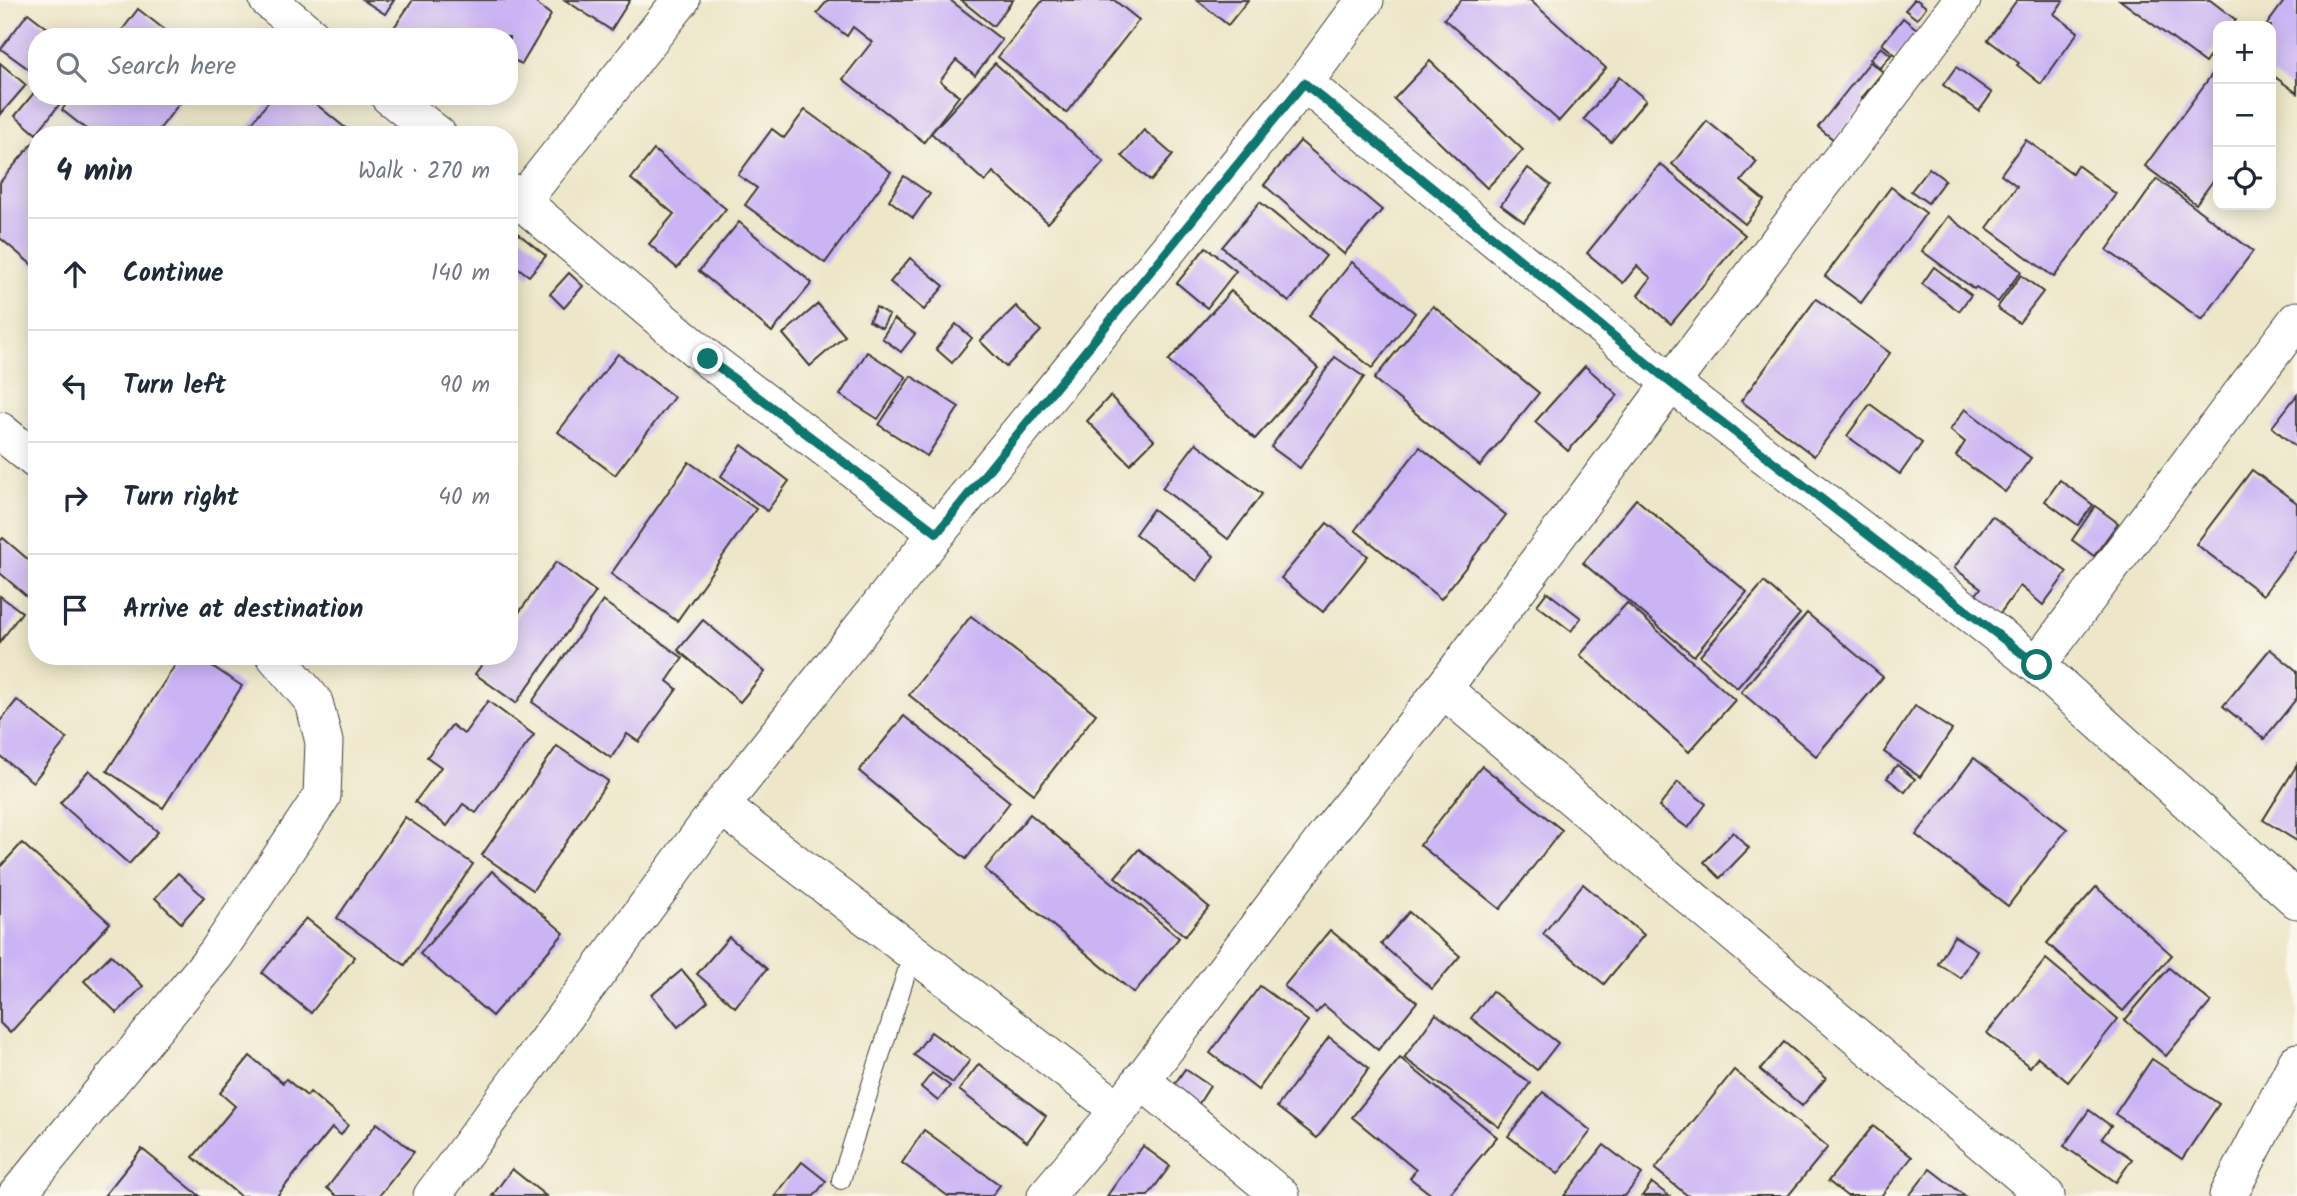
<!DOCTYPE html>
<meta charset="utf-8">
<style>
body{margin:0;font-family:Kalam,sans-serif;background:#f2f2f3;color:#1f2937}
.controls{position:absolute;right:21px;top:21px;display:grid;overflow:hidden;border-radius:14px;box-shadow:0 4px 18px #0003}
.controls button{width:63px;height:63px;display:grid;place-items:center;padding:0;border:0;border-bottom:2px solid #e0e1e3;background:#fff;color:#1f2937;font:35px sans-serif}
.stop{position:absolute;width:21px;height:21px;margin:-16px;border:5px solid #0f766e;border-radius:50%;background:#fff}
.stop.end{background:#0f766e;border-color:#fff;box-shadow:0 2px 7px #0008}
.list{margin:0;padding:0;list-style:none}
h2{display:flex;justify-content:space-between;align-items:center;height:91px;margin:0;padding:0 28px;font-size:30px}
h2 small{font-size:23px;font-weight:400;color:#747a83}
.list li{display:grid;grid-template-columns:46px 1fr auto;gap:21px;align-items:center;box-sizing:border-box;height:112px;padding:0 28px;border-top:2px solid #e0e1e3}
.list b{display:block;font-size:26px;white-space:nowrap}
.list em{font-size:23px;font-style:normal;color:#747a83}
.icon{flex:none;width:38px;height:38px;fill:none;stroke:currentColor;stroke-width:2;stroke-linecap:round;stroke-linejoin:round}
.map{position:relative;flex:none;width:2297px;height:1196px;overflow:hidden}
.search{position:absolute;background:#fff;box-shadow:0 4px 18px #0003;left:28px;top:28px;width:490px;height:77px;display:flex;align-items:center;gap:18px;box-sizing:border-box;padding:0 24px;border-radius:28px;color:#747a83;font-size:26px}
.panel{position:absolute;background:#fff;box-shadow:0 4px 18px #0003;left:28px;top:126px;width:490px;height:539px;border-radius:28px}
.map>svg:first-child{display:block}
</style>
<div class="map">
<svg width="2297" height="1196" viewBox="0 0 2297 1196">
<rect width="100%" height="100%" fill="#fbf7ec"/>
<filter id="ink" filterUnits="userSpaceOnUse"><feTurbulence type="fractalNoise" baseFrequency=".0143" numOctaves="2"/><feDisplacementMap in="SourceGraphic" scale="14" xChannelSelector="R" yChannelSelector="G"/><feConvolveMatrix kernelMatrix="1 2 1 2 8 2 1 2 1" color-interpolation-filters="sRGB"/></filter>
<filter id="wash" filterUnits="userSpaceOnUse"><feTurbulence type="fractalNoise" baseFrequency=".00686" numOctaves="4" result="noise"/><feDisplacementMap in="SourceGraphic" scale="28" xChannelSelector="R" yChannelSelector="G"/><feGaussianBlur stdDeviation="1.57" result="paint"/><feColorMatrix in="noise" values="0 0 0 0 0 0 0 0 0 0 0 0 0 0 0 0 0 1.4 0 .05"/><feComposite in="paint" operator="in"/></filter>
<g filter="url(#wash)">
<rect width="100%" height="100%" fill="#ede6c9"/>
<g id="blocks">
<!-- building -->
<g fill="#cbb4f4">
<polygon points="363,0 394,0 385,14"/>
<polygon points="413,0 532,0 551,15 522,64 509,58 509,37 405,37 393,29"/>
<polygon points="565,0 630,0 611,30"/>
<polygon points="828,0 950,0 1002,40 975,75 956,60 940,81 959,96 924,142 843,79 872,42 853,27 847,36 817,13"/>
<polygon points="961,0 1013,0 993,26"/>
<polygon points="1043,0 1114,0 1139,20 1066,113 998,57"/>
<polygon points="1197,0 1248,0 1228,25"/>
<polygon points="1461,0 1530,0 1606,68 1559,121 1444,19"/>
<polygon points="1914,0 1917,0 1926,7 1917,19 1905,10"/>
<polygon points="2017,0 2062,0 2063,1 2054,14 2078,32 2041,84 2017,65 2019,63 1988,40"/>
<polygon points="2120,0 2210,0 2236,20 2231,26 2218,26 2218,44 2205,63"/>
<polygon points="2285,0 2297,0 2297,93 2271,74 2271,26 2266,26"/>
<polygon points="138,9 174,37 117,37"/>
<polygon points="28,13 59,37 37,37 37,75 1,49"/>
<polygon points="1903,18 1918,30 1897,56 1882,44"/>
<polygon points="1881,47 1891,55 1880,68 1870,59"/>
<polygon points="1430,61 1523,150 1487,188 1394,99"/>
<polygon points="1870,62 1883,72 1861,99 1866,102 1834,140 1818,127"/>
<polygon points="0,63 26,85 0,115"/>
<polygon points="995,63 1104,162 1048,223 993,172 985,182 931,133"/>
<polygon points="2218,66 2218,174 2196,204 2145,166"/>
<polygon points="1956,67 1992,93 1979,111 1943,85"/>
<polygon points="1619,77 1646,100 1611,142 1584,119"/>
<polygon points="37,89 37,96 66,96 36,134 15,116"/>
<polygon points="72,96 185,96 155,135 82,135 86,129 62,110"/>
<polygon points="273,96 306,96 354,135 254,135 247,129"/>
<polygon points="805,110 891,172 825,263 745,205 757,188 738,175 772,129 784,138"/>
<polygon points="1707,121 1757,162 1741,181 1764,200 1745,224 1672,164"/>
<polygon points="1144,130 1173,155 1151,181 1122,156"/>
<polygon points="37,138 37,269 0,238 0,182"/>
<polygon points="2026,140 2072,173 2077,165 2116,194 2054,277 1987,228 2017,186 2001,174"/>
<polygon points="1300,141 1382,210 1344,254 1264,185"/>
<polygon points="654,150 726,209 677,268 649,244 674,214 631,179"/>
<polygon points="1660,164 1745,235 1671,324 1638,295 1651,278 1637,266 1623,283 1587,253"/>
<polygon points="1528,168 1551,185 1524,222 1501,205"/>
<polygon points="1929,168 1945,180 1928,203 1911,191"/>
<polygon points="904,176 930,194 913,218 889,200"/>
<polygon points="2157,179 2253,251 2202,320 2107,250"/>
<polygon points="1891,187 1926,213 1861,303 1825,276"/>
<polygon points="1260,202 1326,256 1289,302 1222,247"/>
<polygon points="1948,216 2021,271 1998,302 1976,287 1974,289 1922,251"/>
<polygon points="739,222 812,283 772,332 699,271"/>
<polygon points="509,226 546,256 529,276 509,261"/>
<polygon points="1206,247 1236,271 1207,308 1177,283"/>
<polygon points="910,258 944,286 924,310 890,282"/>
<polygon points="1352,262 1415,313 1372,368 1309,316"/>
<polygon points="1934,267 1971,295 1959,311 1922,284"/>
<polygon points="569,273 583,286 564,308 550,294"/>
<polygon points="2021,275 2043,292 2019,323 1997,308"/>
<polygon points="1231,291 1318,368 1255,439 1168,361"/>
<polygon points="1816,299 1890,353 1814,456 1741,401"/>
<polygon points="818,304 845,336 810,366 783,334"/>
<polygon points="1016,306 1041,331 1006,367 980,341"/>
<polygon points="1433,306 1539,393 1480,466 1374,379"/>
<polygon points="876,307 889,315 882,328 869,321"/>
<polygon points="894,319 915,334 901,352 882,338"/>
<polygon points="956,324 972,338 952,363 936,349"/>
<polygon points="867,352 906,377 878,419 840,395"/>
<polygon points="618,354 674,397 615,475 558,432"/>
<polygon points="1335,357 1364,377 1300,468 1271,447"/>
<polygon points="1585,366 1618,395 1568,451 1535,422"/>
<polygon points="911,376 959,407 927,456 879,425"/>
<polygon points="2297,395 2297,448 2272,427"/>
<polygon points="1110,396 1154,440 1130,464 1087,421"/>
<polygon points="1870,404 1922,443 1900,474 1847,436"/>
<polygon points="1965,409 2031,458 2005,492 1956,456 1965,442 1950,430"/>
<polygon points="1196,443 1262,494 1228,539 1162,488"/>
<polygon points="742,445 789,481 767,511 721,476"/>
<polygon points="1420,447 1506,515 1441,599 1355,530"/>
<polygon points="689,462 756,509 677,621 611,574"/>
<polygon points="2252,470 2297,503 2297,549 2263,595 2196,544"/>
<polygon points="2060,480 2093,505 2078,525 2045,501"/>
<polygon points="1636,499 1747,592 1694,656 1583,563"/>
<polygon points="2095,506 2118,523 2094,556 2072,540"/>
<polygon points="1153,509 1214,556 1197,581 1135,534"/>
<polygon points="1992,516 2067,572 2043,605 2020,586 1993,623 1968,605 1981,588 1954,568"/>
<polygon points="1327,523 1368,556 1323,612 1281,578"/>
<polygon points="3,538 37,567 37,605 0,573 0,541"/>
<polygon points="556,562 596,592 516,703 475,674 488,656 509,656 509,626"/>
<polygon points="1764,582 1800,614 1737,688 1700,656"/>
<polygon points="1547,592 1581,618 1571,631 1537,605"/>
<polygon points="0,596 22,612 0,642"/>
<polygon points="603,601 683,658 667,681 677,689 639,742 627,734 611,758 532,702"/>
<polygon points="1627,603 1735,700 1689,752 1580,655"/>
<polygon points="1807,613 1883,677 1816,756 1741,692"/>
<polygon points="971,616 1096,714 1034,794 909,695"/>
<polygon points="703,620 765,672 740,702 678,650"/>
<polygon points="2270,649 2297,671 2297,698 2264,739 2223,706"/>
<polygon points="181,656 197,656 242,686 163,808 107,771"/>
<polygon points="17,700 67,739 33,782 0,756 0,721"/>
<polygon points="488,701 534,735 476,813 463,804 447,826 415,802 441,767 427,757 452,725 464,734"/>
<polygon points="1915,706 1952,730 1920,777 1884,752"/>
<polygon points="904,716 1010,802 966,859 859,771"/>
<polygon points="557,746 608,781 533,890 482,855"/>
<polygon points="1974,758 2067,829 2008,906 1916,835"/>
<polygon points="1897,765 1915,779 1905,792 1887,778"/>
<polygon points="2297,765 2297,841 2263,820"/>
<polygon points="1482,766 1562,830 1500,909 1420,845"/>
<polygon points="89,770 158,832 129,864 60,803"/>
<polygon points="1678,782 1706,804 1688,828 1659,807"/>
<polygon points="1030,814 1179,938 1134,993 985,869"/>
<polygon points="405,817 473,864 405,965 337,918"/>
<polygon points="1733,832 1749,848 1720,878 1704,862"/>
<polygon points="22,843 110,923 10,1033 0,1023 0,867"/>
<polygon points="1139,849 1209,907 1185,936 1115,877"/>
<polygon points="492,871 564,933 492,1016 420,954"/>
<polygon points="178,873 204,897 181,923 155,898"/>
<polygon points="1583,884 1644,935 1604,984 1543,934"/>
<polygon points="2096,887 2172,955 2123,1011 2047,943"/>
<polygon points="1409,912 1460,956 1432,989 1381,944"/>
<polygon points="306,918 355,957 311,1013 262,973"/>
<polygon points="1330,930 1417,1002 1378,1050 1324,1005 1316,1013 1284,986"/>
<polygon points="1954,936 1977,950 1961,978 1938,964"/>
<polygon points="729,937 767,969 735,1007 697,974"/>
<polygon points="111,955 143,986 117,1013 84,981"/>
<polygon points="2046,959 2118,1019 2068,1082 2038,1057 2030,1067 1987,1033"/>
<polygon points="2169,968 2211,1002 2166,1056 2125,1020"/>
<polygon points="682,970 708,1001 678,1027 652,995"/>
<polygon points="1260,986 1308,1021 1258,1090 1210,1053"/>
<polygon points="1492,991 1558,1043 1537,1070 1471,1018"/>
<polygon points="1436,1014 1530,1083 1499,1127 1404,1058"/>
<polygon points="931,1032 970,1060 953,1083 914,1055"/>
<polygon points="1329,1037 1369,1068 1317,1138 1277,1107"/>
<polygon points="1784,1042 1826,1078 1802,1106 1760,1070"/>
<polygon points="250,1056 283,1083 286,1079 307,1096 310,1092 348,1125 341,1135 332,1128 277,1196 240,1196 193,1157 235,1106 220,1093"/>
<polygon points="1400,1058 1497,1137 1448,1196 1433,1196 1410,1178 1416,1170 1352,1117"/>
<polygon points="2152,1059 2219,1104 2182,1159 2115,1114"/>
<polygon points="979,1064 1046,1116 1027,1142 959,1090"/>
<polygon points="1185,1069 1210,1086 1198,1105 1172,1088"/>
<polygon points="1734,1070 1828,1147 1788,1196 1688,1196 1655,1169"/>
<polygon points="932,1073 950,1086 938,1101 921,1087"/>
<polygon points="1543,1092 1591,1131 1558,1174 1508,1136"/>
<polygon points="2089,1110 2111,1126 2102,1138 2132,1159 2116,1182 2064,1146"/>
<polygon points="377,1123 414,1152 379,1196 337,1196 327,1188"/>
<polygon points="1873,1126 1912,1157 1881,1196 1847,1196 1828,1181"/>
<polygon points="924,1130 1000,1185 992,1196 948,1196 902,1163"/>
<polygon points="1604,1145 1642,1174 1625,1196 1564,1196"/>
<polygon points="1143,1146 1170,1166 1148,1196 1107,1196"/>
<polygon points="142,1149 200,1196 104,1196"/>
<polygon points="802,1162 826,1181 814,1196 775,1196"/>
<polygon points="512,1169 546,1196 492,1196"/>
<polygon points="1930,1169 1965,1196 1909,1196"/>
<polygon points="1652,1183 1669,1196 1642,1196"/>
</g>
</g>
</g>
<g filter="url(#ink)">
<use href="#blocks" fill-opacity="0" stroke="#3b3a36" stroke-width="2"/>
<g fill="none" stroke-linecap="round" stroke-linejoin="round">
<defs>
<polyline id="lane" points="841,1180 913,952"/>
<g id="street">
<polyline points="268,0 313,37"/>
<polyline points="1304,83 1671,383 2037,665 2297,900"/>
<polyline points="389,96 438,135"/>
<polyline points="509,191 708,359 937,533"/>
<polyline points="522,201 681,0"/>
<polyline points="0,431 37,461"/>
<polyline points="2037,665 2297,320"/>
<polyline points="1443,689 2046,1196"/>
<polyline points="721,806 1119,1110"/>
<polyline points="1141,1080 1281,1196"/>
<polyline points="16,1196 216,954 322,796 324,742 314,702 275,656"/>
<polyline points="432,1196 721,806 937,533 1304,83 1365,0"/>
<polyline points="1046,1196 1119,1110 1331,830 1443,689 1671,383 1962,0"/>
<polyline points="2228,1196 2297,1062"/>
</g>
</defs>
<!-- lane casing -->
<use href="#lane" stroke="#3b3a36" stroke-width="20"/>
<!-- street casing -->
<use href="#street" stroke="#3b3a36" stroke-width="39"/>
<!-- lane -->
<use href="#lane" stroke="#fff" stroke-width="18"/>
<!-- street -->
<use href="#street" stroke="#fff" stroke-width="37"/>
</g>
</g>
<g fill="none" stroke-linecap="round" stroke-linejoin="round" filter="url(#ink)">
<!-- route -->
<polyline stroke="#0f766e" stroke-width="9" points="708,359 937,533 1304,83 1671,383 2037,665"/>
</g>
</svg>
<div class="controls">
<button>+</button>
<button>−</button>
<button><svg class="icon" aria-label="locate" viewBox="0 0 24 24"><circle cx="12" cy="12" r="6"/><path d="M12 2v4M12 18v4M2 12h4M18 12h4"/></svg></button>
</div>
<div class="stop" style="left:2037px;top:665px"></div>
<div class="stop end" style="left:708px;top:359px"></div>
<div class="search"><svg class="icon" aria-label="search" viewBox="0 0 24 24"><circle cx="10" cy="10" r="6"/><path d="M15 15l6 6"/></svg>Search here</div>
<section class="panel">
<h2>4 min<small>Walk · 270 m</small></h2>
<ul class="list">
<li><svg class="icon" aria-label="ahead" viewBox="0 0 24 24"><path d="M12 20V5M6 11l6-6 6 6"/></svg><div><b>Continue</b></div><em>140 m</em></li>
<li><svg class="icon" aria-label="left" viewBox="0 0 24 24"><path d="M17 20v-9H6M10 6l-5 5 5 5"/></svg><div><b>Turn left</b></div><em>90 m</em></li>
<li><svg class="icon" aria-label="right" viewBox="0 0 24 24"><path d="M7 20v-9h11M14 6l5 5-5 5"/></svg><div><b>Turn right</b></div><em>40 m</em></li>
<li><svg class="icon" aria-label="arrive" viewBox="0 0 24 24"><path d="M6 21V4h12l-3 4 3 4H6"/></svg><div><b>Arrive at destination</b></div></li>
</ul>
</section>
</div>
